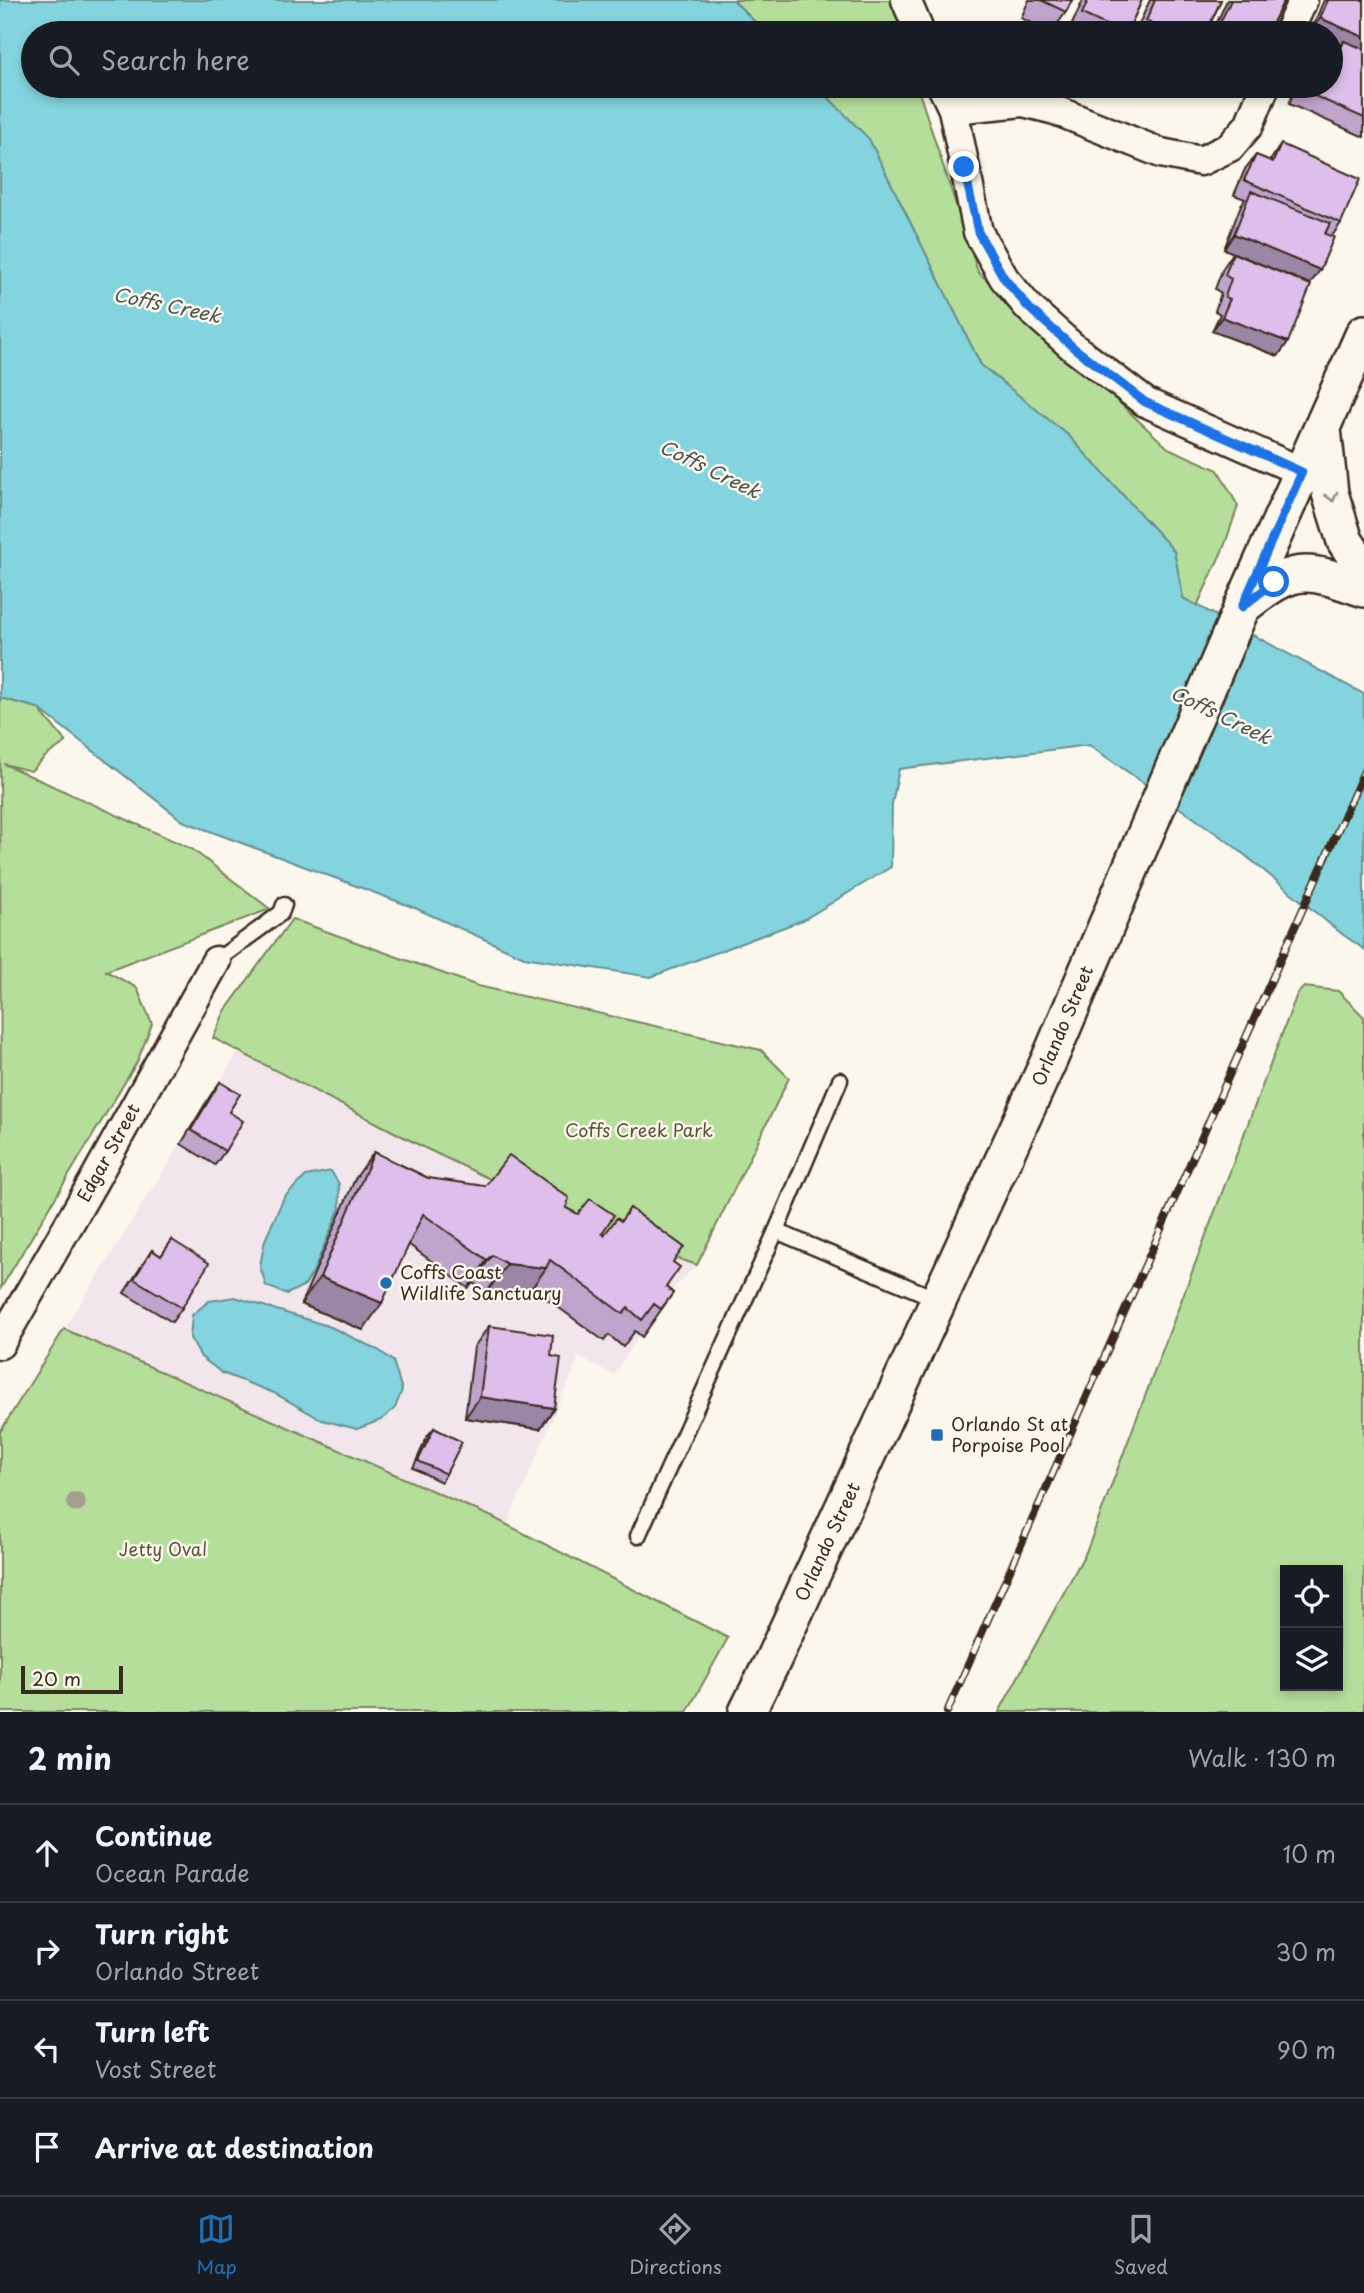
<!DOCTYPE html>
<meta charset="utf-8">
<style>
body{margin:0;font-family:"Playpen Sans",sans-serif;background:#242831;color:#f1f3f6}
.controls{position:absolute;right:21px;bottom:21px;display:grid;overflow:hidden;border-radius:0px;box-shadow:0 4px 10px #0003}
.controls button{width:63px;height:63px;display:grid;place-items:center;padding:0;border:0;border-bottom:2px solid #363941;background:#171b24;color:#f1f3f6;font:35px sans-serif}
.scale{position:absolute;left:21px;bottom:18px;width:102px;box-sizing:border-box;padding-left:7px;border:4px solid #3b2a1e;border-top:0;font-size:19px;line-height:24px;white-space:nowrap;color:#3b2a1e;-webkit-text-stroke:5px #fbf7ec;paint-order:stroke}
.stop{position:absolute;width:21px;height:21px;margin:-16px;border:5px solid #1a73e8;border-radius:50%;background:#fff}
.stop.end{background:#1a73e8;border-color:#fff;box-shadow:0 2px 7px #0008}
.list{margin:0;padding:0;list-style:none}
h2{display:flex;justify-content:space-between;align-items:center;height:91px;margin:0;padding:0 28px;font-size:30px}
h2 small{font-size:23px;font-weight:400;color:#9ea1a6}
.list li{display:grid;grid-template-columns:46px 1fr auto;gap:21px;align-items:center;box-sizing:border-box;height:98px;padding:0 28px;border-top:2px solid #363941}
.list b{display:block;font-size:26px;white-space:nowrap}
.list p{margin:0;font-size:23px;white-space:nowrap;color:#9ea1a6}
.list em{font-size:23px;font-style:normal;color:#9ea1a6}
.icon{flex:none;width:38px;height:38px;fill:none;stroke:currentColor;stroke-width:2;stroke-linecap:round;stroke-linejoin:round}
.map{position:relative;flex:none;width:1364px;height:1712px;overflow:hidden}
.search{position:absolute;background:#171b24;box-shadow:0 4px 10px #0003;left:21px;right:21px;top:21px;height:77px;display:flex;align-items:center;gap:18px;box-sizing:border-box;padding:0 24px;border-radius:38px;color:#9ea1a6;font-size:26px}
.sheet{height:483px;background:#171b24}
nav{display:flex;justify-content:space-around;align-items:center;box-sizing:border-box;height:98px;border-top:2px solid #363941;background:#171b24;font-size:19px;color:#9ea1a6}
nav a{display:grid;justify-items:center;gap:4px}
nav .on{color:#1f6fb2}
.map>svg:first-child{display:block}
</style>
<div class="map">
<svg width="1364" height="1712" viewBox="0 0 1364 1712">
<rect width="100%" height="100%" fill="#fbf7ec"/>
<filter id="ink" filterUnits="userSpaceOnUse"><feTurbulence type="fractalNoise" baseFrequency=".0143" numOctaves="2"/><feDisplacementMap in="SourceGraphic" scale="14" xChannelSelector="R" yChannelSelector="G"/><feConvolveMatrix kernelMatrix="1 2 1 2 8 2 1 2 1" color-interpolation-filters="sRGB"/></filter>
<g filter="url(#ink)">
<!-- built -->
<polygon fill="#f2e6ec" points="239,1051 425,1148 530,1198 611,1236 697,1265 661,1301 614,1375 579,1357 507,1525 64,1329"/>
<!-- green -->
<g fill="#b6de9b" stroke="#78845c" stroke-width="2" fill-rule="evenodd">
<polygon points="733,0 891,0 901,33 766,33"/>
<polygon points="817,86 917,86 978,272 1168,448 1218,470 1238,506 1224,547 1197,606 1183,598 1174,551 1069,436 981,365 869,139"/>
<polygon points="0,698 38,708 66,742 46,756 31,771 4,764 192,849 270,909 106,971 137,988 152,1024 137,1062 1,1288"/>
<polygon points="292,919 478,986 761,1050 789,1078 697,1265 611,1236 530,1198 425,1148 213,1038 225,1011"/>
<path d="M1304 987 1338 991 1364 1017V1712H999L1087 1550 1297 994ZM1285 1570H1338V1686H1285Z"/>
<polygon points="64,1329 492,1517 728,1638 687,1712 0,1712 0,1432"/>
</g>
<!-- water -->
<g fill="#83d4de" stroke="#669091" stroke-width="2">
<polygon points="0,0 733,0 766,33 33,33 33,86 817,86 869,139 981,365 1069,436 1174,551 1183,598 1364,694 1364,949 1342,934 1230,843 1089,745 899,769 892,804 891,867 803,920 651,977 524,957 415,908 183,821 38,708 0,698"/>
<polygon points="331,1171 339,1184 340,1208 314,1270 305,1285 287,1294 266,1286 260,1266 265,1240 284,1197 306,1176"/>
<polygon points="235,1297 331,1327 380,1351 393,1361 402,1390 395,1408 381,1420 357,1429 322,1420 274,1393 222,1373 201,1357 190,1338 192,1315 209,1301"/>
</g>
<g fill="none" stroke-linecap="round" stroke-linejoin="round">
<defs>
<g id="service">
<polyline points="216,961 281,913 284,905"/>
<polyline points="776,1231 939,1300"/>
<polyline points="638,1536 776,1231 840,1080"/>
</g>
<g id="minor">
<polyline points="906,0 920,33"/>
<polyline points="1288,33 1303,0"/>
<polyline points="942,86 953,109 978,232 1004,278 1029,308 1074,348 1145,402 1302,472"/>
<polyline points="953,109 1023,102 1055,110 1161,153 1201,161 1230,147 1249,125 1265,86"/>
<polyline points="0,1344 92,1184 216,961"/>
</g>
<g id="tertiary">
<polyline points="1323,429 1330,493 1345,541 1364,570"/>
<path d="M1242 607C1294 566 1302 567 1364 589"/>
<polyline points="747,1712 773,1660 1050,1058 1242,607 1364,333"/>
</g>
</defs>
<!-- service casing -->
<use href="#service" stroke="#3b2a1e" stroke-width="19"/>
<!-- minor casing -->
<use href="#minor" stroke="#3b2a1e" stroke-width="33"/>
<!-- tertiary casing -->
<use href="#tertiary" stroke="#3b2a1e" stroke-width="40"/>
<!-- service -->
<use href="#service" stroke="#fbf7ec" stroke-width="14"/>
<!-- minor -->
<use href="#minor" stroke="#fbf7ec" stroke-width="28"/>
<!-- tertiary -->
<use href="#tertiary" stroke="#fbf7ec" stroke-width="35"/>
<defs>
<polyline id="rail" points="947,1712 1364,771"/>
</defs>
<!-- rail casing -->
<use href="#rail" stroke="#3b2a1e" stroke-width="8"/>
<!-- rail -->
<use href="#rail" stroke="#fbf7ec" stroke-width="5" stroke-dasharray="16" stroke-linecap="butt"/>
</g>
<!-- trees -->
<circle fill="#a29f8c" cx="76" cy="1502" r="10"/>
<!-- wall -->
<g fill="#bfa4cb" stroke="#3b2a1e" stroke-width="2">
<polygon points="1029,0 1072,0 1066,12 1051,33 1021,18"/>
<polygon points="1083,0 1142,0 1127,33 1068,33"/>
<polygon points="1150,0 1221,0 1206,33 1135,33"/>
<polygon points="1227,0 1284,0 1268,33 1212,33"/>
<polygon points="1324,0 1364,0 1364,137 1289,104 1296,86 1331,86 1331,62 1334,55 1341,46 1310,33"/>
<polygon points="1281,144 1341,223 1332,236 1224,249 1241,205 1245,199 1234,195 1245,169 1256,155 1270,161"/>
<polygon points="1233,253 1288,342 1278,356 1212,331 1220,314 1215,311 1221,293 1215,289 1223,268"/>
<polygon points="220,1082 229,1112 225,1151 215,1165 181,1144 210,1096"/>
<polygon points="374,1152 428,1178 566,1208 602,1233 673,1262 666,1287 673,1293 642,1337 635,1331 623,1347 609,1335 604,1341 532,1288 527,1295 487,1292 473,1283 468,1288 408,1244 363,1330 301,1304 355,1179"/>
<polygon points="172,1240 182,1308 172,1322 124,1293 152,1250 161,1256"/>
<polygon points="489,1326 551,1356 554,1408 540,1429 465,1418 474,1347"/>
<polygon points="434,1428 446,1474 441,1482 413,1468 428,1435"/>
</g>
<!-- shaded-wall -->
<g fill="#9b86a5" stroke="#3b2a1e" stroke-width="2">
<polygon points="1320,18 1364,37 1364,56 1344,41 1341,46 1331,41 1331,33 1310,33"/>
<polygon points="1234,234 1320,270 1310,284 1224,249"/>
<polygon points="1222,317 1288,342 1278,356 1212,331"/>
<polygon points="492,1255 473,1283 468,1288 487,1260"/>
<polygon points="507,1264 546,1268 527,1295 487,1292"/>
<polygon points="320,1277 382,1303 363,1330 301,1304"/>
<polygon points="480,1397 554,1408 540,1429 465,1418"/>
</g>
<!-- building -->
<g fill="#debfec" stroke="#3b2a1e" stroke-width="2">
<polygon points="1041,0 1072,0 1066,12"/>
<polygon points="1088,0 1142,0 1127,33 1123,33 1082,14"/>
<polygon points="1155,0 1221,0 1206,33 1159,33 1162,28 1146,21"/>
<polygon points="1231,0 1284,0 1268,33 1215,33"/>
<polygon points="1328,0 1364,0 1364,37 1320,18"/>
<polygon points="1344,41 1364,49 1364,118 1299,89 1300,86 1331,86 1331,62 1335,63"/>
<polygon points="1281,144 1360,179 1341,223 1244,180 1256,155 1273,162"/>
<polygon points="1251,191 1330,223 1325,234 1334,237 1320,270 1234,234"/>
<polygon points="1233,253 1311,285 1288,342 1222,317 1230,299 1225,297 1231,279 1225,275"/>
<polygon points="220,1082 240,1094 229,1112 243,1121 225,1151 191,1130"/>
<polygon points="374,1152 428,1178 485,1186 509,1155 569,1198 566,1208 578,1214 590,1199 614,1215 602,1233 604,1235 617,1218 621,1221 630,1208 684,1247 673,1262 680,1267 666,1287 673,1293 661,1309 654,1304 642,1320 628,1308 623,1314 550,1260 546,1268 507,1264 492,1255 487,1260 423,1214 382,1303 320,1277"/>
<polygon points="172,1240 209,1263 182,1308 134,1279 152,1250 161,1256"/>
<polygon points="489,1326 553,1335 551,1356 561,1358 554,1408 480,1397"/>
<polygon points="434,1428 462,1442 446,1474 418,1461"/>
</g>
<!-- one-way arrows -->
<defs><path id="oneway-chevron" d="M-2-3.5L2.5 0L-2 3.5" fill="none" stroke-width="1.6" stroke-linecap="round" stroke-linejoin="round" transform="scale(1.75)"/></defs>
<use stroke="#9b9085" href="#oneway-chevron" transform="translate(1332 497) rotate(76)"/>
</g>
<g fill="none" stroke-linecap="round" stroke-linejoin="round" filter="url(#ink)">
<!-- route -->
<polyline stroke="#1a73e8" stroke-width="9" points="964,167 978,232 1004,278 1029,308 1074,348 1145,402 1302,472 1242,607 1274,582"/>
</g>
<!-- markers -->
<g fill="#1f6fb2" stroke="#fbf7ec" stroke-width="2.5">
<circle cx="386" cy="1283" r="7"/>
<rect x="930" y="1428" width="14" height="14" rx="3.5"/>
</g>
<g text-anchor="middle" stroke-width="5" stroke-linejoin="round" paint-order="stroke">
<!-- street labels -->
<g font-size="18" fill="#3b2a1e" stroke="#fbf7ec">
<text transform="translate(1063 1026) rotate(-67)" y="6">Orlando Street</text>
<text transform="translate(109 1153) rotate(-61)" y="6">Edgar Street</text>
<text transform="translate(828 1542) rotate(-65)" y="6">Orlando Street</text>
</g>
<!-- park labels -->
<g font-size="18" fill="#5a573d" stroke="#fbf7ec">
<text x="639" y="1137">Coffs Creek Park</text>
<text x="163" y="1556">Jetty Oval</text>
</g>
<!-- poi labels -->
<g font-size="18" fill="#3b2a1e" stroke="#fbf7ec" text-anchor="start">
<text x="400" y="1279">Coffs Coast<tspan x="400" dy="21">Wildlife Sanctuary</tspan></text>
<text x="951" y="1431">Orlando St at<tspan x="951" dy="21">Porpoise Pool</tspan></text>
</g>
<!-- water labels -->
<g font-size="19" font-style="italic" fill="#4d544e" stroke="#fbf7ec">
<text transform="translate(167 305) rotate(12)" y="7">Coffs Creek</text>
<text transform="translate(710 469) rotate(26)" y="7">Coffs Creek</text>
<text transform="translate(1221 715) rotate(26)" y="7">Coffs Creek</text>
</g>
</g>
</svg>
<div class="controls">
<button><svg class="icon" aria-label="locate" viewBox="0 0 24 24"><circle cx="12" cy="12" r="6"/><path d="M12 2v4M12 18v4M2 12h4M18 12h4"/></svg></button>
<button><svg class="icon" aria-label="layers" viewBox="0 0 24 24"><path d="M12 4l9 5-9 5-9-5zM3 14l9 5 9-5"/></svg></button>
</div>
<div class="scale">20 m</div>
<div class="stop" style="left:1274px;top:582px"></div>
<div class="stop end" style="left:964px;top:167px"></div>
<div class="search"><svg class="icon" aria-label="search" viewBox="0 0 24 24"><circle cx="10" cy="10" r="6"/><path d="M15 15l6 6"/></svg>Search here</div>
</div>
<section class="sheet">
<h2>2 min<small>Walk · 130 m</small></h2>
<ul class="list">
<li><svg class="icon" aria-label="ahead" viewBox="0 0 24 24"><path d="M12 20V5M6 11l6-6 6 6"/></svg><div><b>Continue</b><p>Ocean Parade</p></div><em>10 m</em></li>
<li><svg class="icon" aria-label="right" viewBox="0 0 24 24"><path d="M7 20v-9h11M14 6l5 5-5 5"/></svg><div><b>Turn right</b><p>Orlando Street</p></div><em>30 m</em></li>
<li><svg class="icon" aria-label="left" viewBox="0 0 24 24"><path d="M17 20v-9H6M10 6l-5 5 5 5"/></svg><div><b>Turn left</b><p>Vost Street</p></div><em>90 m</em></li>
<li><svg class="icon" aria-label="arrive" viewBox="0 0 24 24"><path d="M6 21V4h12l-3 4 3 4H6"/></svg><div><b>Arrive at destination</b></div></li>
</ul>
</section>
<nav>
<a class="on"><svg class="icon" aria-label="map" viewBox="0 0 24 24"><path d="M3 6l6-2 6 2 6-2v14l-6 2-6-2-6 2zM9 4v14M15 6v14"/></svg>Map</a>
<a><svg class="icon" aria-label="directions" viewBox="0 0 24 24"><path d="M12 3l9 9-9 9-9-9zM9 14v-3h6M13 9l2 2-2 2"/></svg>Directions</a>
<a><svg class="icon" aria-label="saved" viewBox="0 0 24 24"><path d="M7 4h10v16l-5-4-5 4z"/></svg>Saved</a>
</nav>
